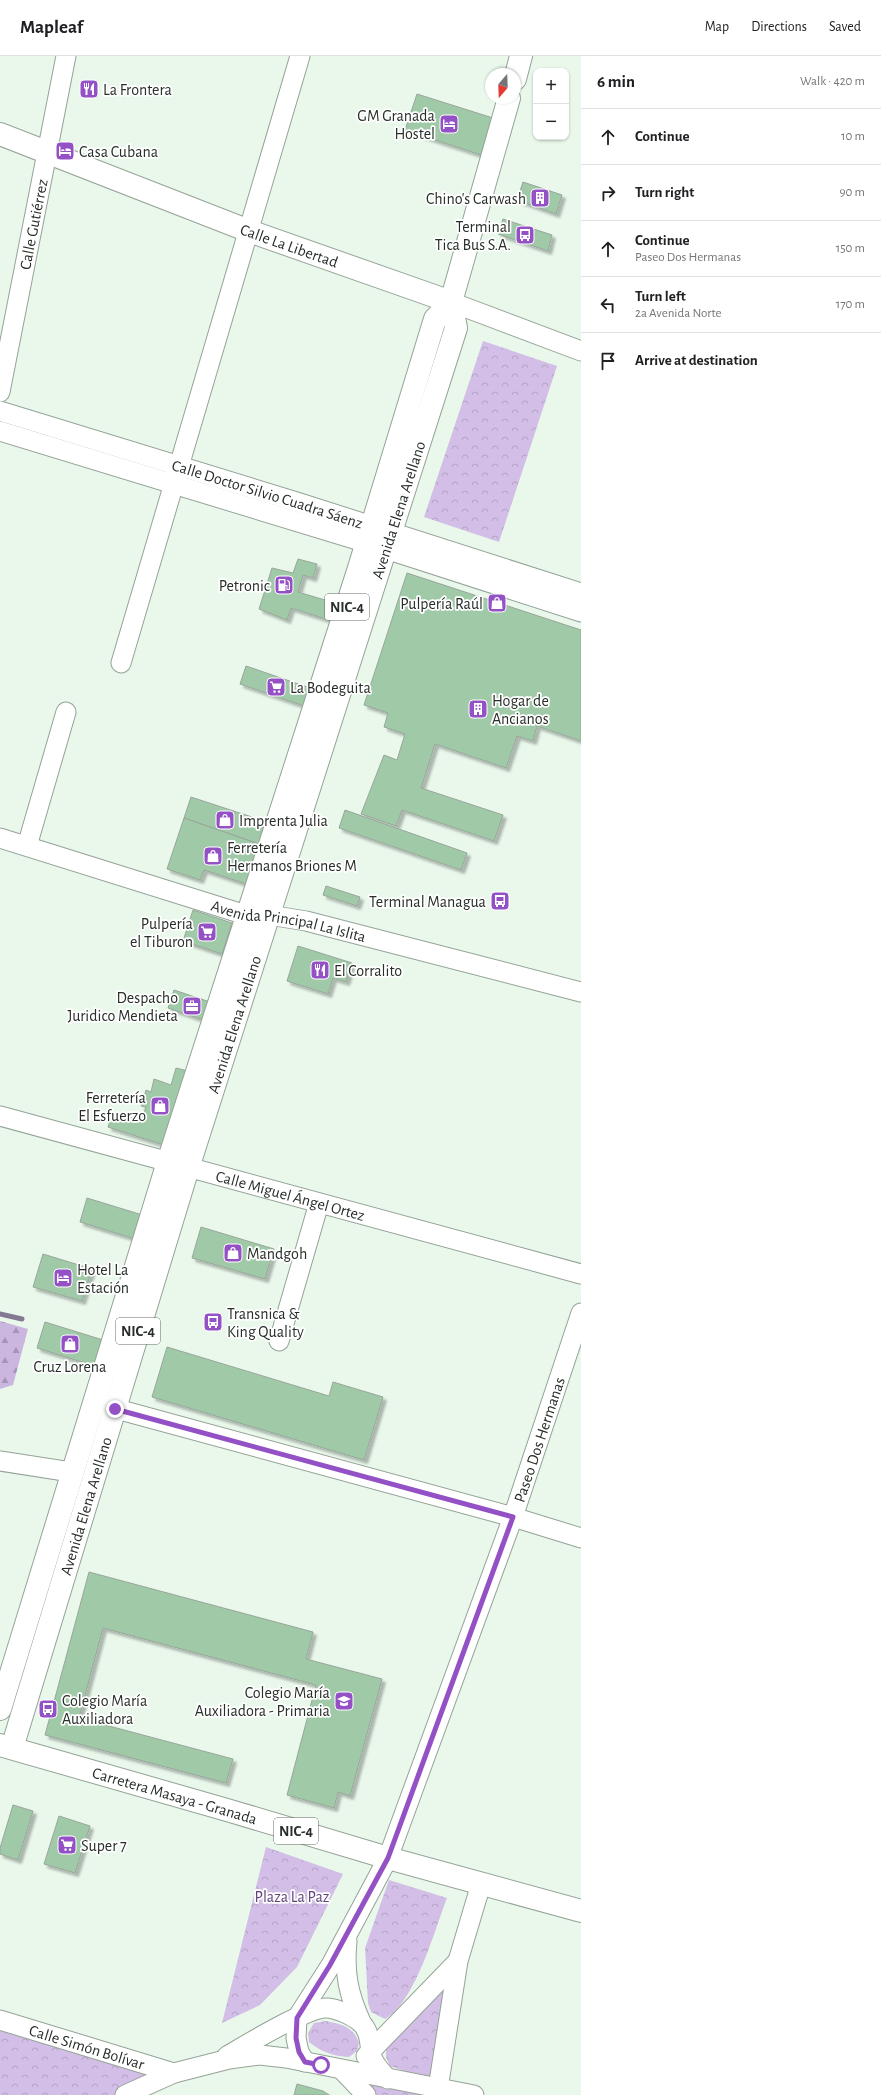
<!DOCTYPE html>
<meta charset="utf-8">
<style>
body{margin:0;font-family:"Alegreya Sans",sans-serif;background:#f2f2f2;color:#202124}
.controls{position:absolute;right:12px;top:12px;display:grid;overflow:hidden;border-radius:8px;box-shadow:0 1px 3px #0004}
.controls button{width:36px;height:36px;display:grid;place-items:center;padding:0;border:0;border-bottom:1px solid #e0e0e0;background:#fff;color:#202124;font:20px sans-serif}
.compass{position:absolute;left:485px;top:12px;width:36px;height:36px;border-radius:50%;background:#fff;box-shadow:0 1px 3px #0004;rotate:199deg}
.stop{position:absolute;width:12px;height:12px;margin:-9px;border:3px solid #9451c6;border-radius:50%;background:#fff}
.stop.end{background:#9451c6;border-color:#fff;box-shadow:0 1px 4px #0008}
.list{margin:0;padding:0;list-style:none}
h2{display:flex;justify-content:space-between;align-items:center;height:52px;margin:0;padding:0 16px;font-size:17px}
h2 small{font-size:13px;font-weight:400;color:#757577}
.list li{display:grid;grid-template-columns:26px 1fr auto;gap:12px;align-items:center;box-sizing:border-box;height:56px;padding:0 16px;border-top:1px solid #e0e0e0}
.list b{display:block;font-size:15px;white-space:nowrap}
.list p{margin:0;font-size:13px;white-space:nowrap;color:#757577}
.list em{font-size:13px;font-style:normal;color:#757577}
.icon{flex:none;width:22px;height:22px;fill:none;stroke:currentColor;stroke-width:2;stroke-linecap:round;stroke-linejoin:round}
.map{position:relative;flex:none;width:581px;height:2039px;overflow:hidden}
header{display:flex;align-items:center;gap:24px;box-sizing:border-box;height:56px;padding:0 20px;background:#fff;border-bottom:1px solid #e0e0e0}
header strong{font-size:19px}
nav{display:flex;gap:22px;margin-inline-start:auto;font-size:14px}
main{display:flex}
aside{flex:1;background:#fff}
.map>svg:first-child{display:block}
</style>
<header>
<strong>Mapleaf</strong>
<nav><a>Map</a><a>Directions</a><a>Saved</a></nav>
</header>
<main>
<div class="map">
<svg width="581" height="2039" viewBox="0 0 581 2039">
<defs>
<pattern id="forest-firs" width="22" height="20" patternUnits="userSpaceOnUse"><rect width="22" height="20" fill="#cbb6e0"/><path d="M5 1l3.5 6h-7zM16 11l3.5 6h-7z" fill="#a594b6"/></pattern>
<pattern id="park-crowns" width="20" height="18" patternUnits="userSpaceOnUse"><rect width="20" height="18" fill="#d2bee6"/><path d="M2 6a3 3 0 1 1 6 0M12 15a3 3 0 1 1 6 0" fill="none" stroke="#b4a4c5"/></pattern>
<filter id="shadow"><feDropShadow dx="3.5" dy="3.5" stdDeviation="1" flood-color="#0004"/></filter>
</defs>
<rect width="100%" height="100%" fill="#e9f8eb"/>
<!-- forest -->
<polygon fill="url(#forest-firs)" points="0,1265 28,1273 13,1329 0,1333"/>
<!-- park -->
<g fill="url(#park-crowns)">
<polygon points="483,285 557,310 499,486 424,461"/>
<polygon points="266,1791 343,1818 297,1911 260,1949 222,1967"/>
<path d="M389 1824 447 1842C434 1875 416 1945 385 1963L371 1956 368 1947 365 1892Z"/>
<polygon points="444,1934 437,2008 430,2020 408,2016 390,2010 386,2001 386,1989"/>
<path d="M326 1965C341 1968 354 1971 359 1987L357 1995 349 2001C333 2000 322 1996 309 1986L308 1977 314 1967Z"/>
<polygon points="0,1966 174,2017 115,2039 0,2039"/>
<polygon points="378,2025 430,2039 374,2039 370,2035 372,2029"/>
</g>
<g fill="none" stroke-linecap="round" stroke-linejoin="round">
<!-- stream -->
<polyline stroke="#847893" stroke-width="5" points="0,1258 22,1263"/>
</g>
<!-- building -->
<g fill="#a0c9a8" stroke="#98a69a" filter="url(#shadow)">
<polygon points="417,38 493,62 481,99 405,74"/>
<polygon points="523,126 562,139 556,158 517,144"/>
<polygon points="503,163 552,179 548,195 498,178"/>
<polygon points="298,503 317,508 313,522 303,519 298,536 335,547 329,564 291,552 287,564 259,553 272,512 293,517"/>
<polygon points="407,517 581,574 581,685 537,670 533,685 517,680 506,712 435,688 421,732 503,759 494,785 402,754 396,770 361,758 384,699 397,704 405,678 384,671 388,657 364,649"/>
<polygon points="246,610 313,633 307,651 240,628"/>
<polygon points="191,741 267,766 259,788 184,762"/>
<polygon points="345,754 467,797 461,814 339,772"/>
<polygon points="184,762 259,788 246,828 204,814 200,824 167,813"/>
<polygon points="326,830 360,841 357,850 323,839"/>
<polygon points="193,854 232,867 222,898 183,885"/>
<polygon points="298,890 352,907 346,926 333,922 328,938 287,925"/>
<polygon points="174,934 216,948 210,966 168,952"/>
<polygon points="176,1012 188,1015 164,1089 108,1071 113,1056 141,1065 146,1051 141,1050 146,1034 151,1036 154,1023 171,1029"/>
<polygon points="87,1142 149,1161 142,1185 80,1166"/>
<polygon points="201,1171 274,1193 265,1223 192,1202"/>
<polygon points="43,1198 92,1213 82,1245 33,1231"/>
<polygon points="45,1266 103,1284 95,1310 37,1292"/>
<polygon points="167,1291 329,1340 333,1326 383,1341 364,1404 152,1341"/>
<polygon points="89,1516 313,1576 306,1603 382,1623 350,1740 338,1736 334,1752 287,1739 316,1629 103,1572 79,1662 233,1703 226,1727 45,1679"/>
<polygon points="13,1749 33,1755 18,1804 0,1798 0,1792"/>
<polygon points="59,1760 90,1770 75,1817 44,1808"/>
<polygon points="297,2028 323,2035 329,2039 294,2039"/>
</g>
<g fill="none" stroke-linecap="round" stroke-linejoin="round">
<defs>
<g id="street">
<polyline points="451,246 581,295"/>
<path id="s1" d="M0 336 66 0"/>
<path id="s2" d="M0 355 300 447 581 537"/>
<polyline points="0,375 367,487 581,556"/>
<polyline points="121,607 300,0"/>
<path id="s3" d="M0 782 246 859H269L306 865 581 936"/>
<polyline points="27,790 66,656"/>
<path id="s4" d="M0 1060 581 1218"/>
<polyline points="279,1285 319,1147"/>
<polyline points="102,1349 513,1461 581,1482"/>
<polyline points="0,1405 71,1416"/>
<path d="M347 1885C344 1917 348 1937 361 1966"/>
<path id="s5" d="M0 1964 174 2017"/>
<path d="M227 2000C246 1989 309 1950 328 1952 338 1953 354 1960 361 1967 371 1976 369 1989 372 2001 375 2010 382 2016 388 2023"/>
<polyline points="366,2000 458,1905"/>
<path id="s6" d="M305 2006 299 1996 296 1982 297 1962 331 1909 388 1802 513 1461 581 1257"/>
<polyline points="342,2014 366,2039"/>
<polyline points="125,2039 174,2017 229,2003 260,1999 286,2002 474,2039"/>
<polyline points="437,2039 458,1905 481,1828"/>
</g>
<g id="secondary">
<path id="s7" d="M0 78 249 175 451 246"/>
</g>
<g id="highway">
<polyline points="515,23 521,0"/>
<polyline points="0,1653 168,1106 359,512 435,263 451,246 509,42"/>
<path id="s8" d="M0 1689 227 1754 388 1802 581 1855"/>
<path id="s9" d="M12 1692 188 1112 456 272 451 246"/>
</g>
</defs>
<!-- street casing -->
<use href="#street" stroke="#95a397" stroke-width="21"/>
<!-- secondary casing -->
<use href="#secondary" stroke="#95a397" stroke-width="24"/>
<!-- highway casing -->
<use href="#highway" stroke="#95a397" stroke-width="24"/>
<!-- street -->
<use href="#street" stroke="#fff" stroke-width="19"/>
<!-- secondary -->
<use href="#secondary" stroke="#fff" stroke-width="22"/>
<!-- highway -->
<use href="#highway" stroke="#fff" stroke-width="22"/>
</g>
<g fill="none" stroke-linecap="round" stroke-linejoin="round">
<!-- route -->
<polyline stroke="#9451c6" stroke-width="5" points="115,1353 513,1461 388,1802 330,1909 297,1962 296,1982 299,1996 305,2006 321,2009"/>
</g>
<!-- icons -->
<defs>
<symbol id="restaurant-square" viewBox="-11 -11 22 22"><rect x="-9" y="-9" width="18" height="18" rx="4" fill="#9451c6" stroke="#fff"/><path d="M-5-6h1v4h1v-4h1v4h1v-4h1v5L-1.5 .5V6h-2V.5L-5-1ZM5-6V6H3V1.5H1.5Q1.5-4 5-6Z" fill="#fff"/></symbol>
<symbol id="hotel-square" viewBox="-11 -11 22 22"><rect x="-9" y="-9" width="18" height="18" rx="4" fill="#9451c6" stroke="#fff"/><path d="M-6-4.5h1.5V1H6V5H4.5V3h-9V5H-6ZM-4 0a1.8 1.8 0 1 1 3.6 0ZM.5 0V-2.5h3Q6-2.5 6 0Z" fill="#fff"/></symbol>
<symbol id="building-square" viewBox="-11 -11 22 22"><rect x="-9" y="-9" width="18" height="18" rx="4" fill="#9451c6" stroke="#fff"/><path d="M-4-6H4V6H1V3H-1V6H-4ZM-2.5-4.3h1.7v1.8h-1.7ZM.8-4.3h1.7v1.8H.8ZM-2.5-1h1.7V.8h-1.7ZM.8-1h1.7V.8H.8Z" fill="#fff"/></symbol>
<symbol id="bus-square" viewBox="-11 -11 22 22"><rect x="-9" y="-9" width="18" height="18" rx="4" fill="#9451c6" stroke="#fff"/><path d="M-5-6H5V4H4V6H2V4H-2V6H-4V4H-5ZM-3.5-4V0h7V-4ZM-3.5 1.2v1.5H-2V1.2ZM2 1.2v1.5H3.5V1.2Z" fill="#fff"/></symbol>
<symbol id="fuel-square" viewBox="-11 -11 22 22"><rect x="-9" y="-9" width="18" height="18" rx="4" fill="#9451c6" stroke="#fff"/><path d="M-5.5-6h7V0h2V4h1.3V-2.5L3-4.5l.8-.8L6-3V5H2.5V1h-1V6h-7ZM-4.2-4.7v3.2H.2V-4.7Z" fill="#fff"/></symbol>
<symbol id="shop-square" viewBox="-11 -11 22 22"><rect x="-9" y="-9" width="18" height="18" rx="4" fill="#9451c6" stroke="#fff"/><path d="M-5-2.5h2.3a2.7 3.5 0 0 1 5.4 0H5L5.5 6h-11ZM-1.5-2.5h3a1.5 2.3 0 0 0-3 0Z" fill="#fff"/></symbol>
<symbol id="supermarket-square" viewBox="-11 -11 22 22"><rect x="-9" y="-9" width="18" height="18" rx="4" fill="#9451c6" stroke="#fff"/><path d="M-6-5.5h2.5l.6 2H6L4.5 2H-2.5L-4.4-4H-6ZM-1.5 3.2a1.3 1.3 0 1 0 .1 0ZM3 3.2a1.3 1.3 0 1 0 .1 0Z" fill="#fff"/></symbol>
<symbol id="office-square" viewBox="-11 -11 22 22"><rect x="-9" y="-9" width="18" height="18" rx="4" fill="#9451c6" stroke="#fff"/><path d="M-6-3h4V-5.5h4V-3h4V5H-6ZM-1-4.5V-3h2v-1.5ZM-6 0V1H6V0Z" fill="#fff"/></symbol>
<symbol id="school-square" viewBox="-11 -11 22 22"><rect x="-9" y="-9" width="18" height="18" rx="4" fill="#9451c6" stroke="#fff"/><path d="M0-5L7-2L0 1L-7-2ZM-4 1L0 2.5L4 1V4Q0 6-4 4Z" fill="#fff"/></symbol>
</defs>
<g fill-rule="evenodd">
<use href="#restaurant-square" x="78" y="22" width="22" height="22"/>
<use href="#hotel-square" x="438" y="57" width="22" height="22"/>
<use href="#hotel-square" x="54" y="84" width="22" height="22"/>
<use href="#building-square" x="529" y="131" width="22" height="22"/>
<use href="#bus-square" x="514" y="168" width="22" height="22"/>
<use href="#fuel-square" x="273" y="518" width="22" height="22"/>
<use href="#shop-square" x="486" y="536" width="22" height="22"/>
<use href="#supermarket-square" x="265" y="620" width="22" height="22"/>
<use href="#building-square" x="467" y="642" width="22" height="22"/>
<use href="#shop-square" x="214" y="753" width="22" height="22"/>
<use href="#shop-square" x="202" y="789" width="22" height="22"/>
<use href="#bus-square" x="489" y="834" width="22" height="22"/>
<use href="#supermarket-square" x="196" y="865" width="22" height="22"/>
<use href="#restaurant-square" x="309" y="903" width="22" height="22"/>
<use href="#office-square" x="181" y="939" width="22" height="22"/>
<use href="#shop-square" x="149" y="1039" width="22" height="22"/>
<use href="#shop-square" x="222" y="1186" width="22" height="22"/>
<use href="#hotel-square" x="52" y="1211" width="22" height="22"/>
<use href="#bus-square" x="202" y="1255" width="22" height="22"/>
<use href="#shop-square" x="59" y="1277" width="22" height="22"/>
<use href="#school-square" x="333" y="1634" width="22" height="22"/>
<use href="#bus-square" x="37" y="1642" width="22" height="22"/>
<use href="#supermarket-square" x="56" y="1778" width="22" height="22"/>
</g>
<g text-anchor="middle" stroke-width="3.5" stroke-linejoin="round" paint-order="stroke">
<!-- shield labels -->
<g fill="#fff" stroke="#686d69" stroke-width="1">
<rect x="325" y="538" width="44" height="26" rx="3"/>
<rect x="116" y="1262" width="44" height="26" rx="3"/>
<rect x="274" y="1762" width="44" height="26" rx="3"/>
</g>
<g font-size="15" font-weight="bold" fill="#282e29">
<text x="347" y="556">NIC-4</text>
<text x="138" y="1280">NIC-4</text>
<text x="296" y="1780">NIC-4</text>
</g>
<!-- poi labels -->
<g font-size="16" fill="#282e29" stroke="#fff" text-anchor="start">
<text x="103" y="39">La Frontera</text>
<text x="435" y="65" text-anchor="end">GM Granada<tspan x="435" dy="18">Hostel</tspan></text>
<text x="79" y="101">Casa Cubana</text>
<text x="526" y="148" text-anchor="end">Chino's Carwash</text>
<text x="511" y="176" text-anchor="end">Terminal<tspan x="511" dy="18">Tica Bus S.A.</tspan></text>
<text x="270" y="535" text-anchor="end">Petronic</text>
<text x="483" y="553" text-anchor="end">Pulpería Raúl</text>
<text x="290" y="637">La Bodeguita</text>
<text x="492" y="650">Hogar de<tspan x="492" dy="18">Ancianos</tspan></text>
<text x="239" y="770">Imprenta Julia</text>
<text x="227" y="797">Ferretería<tspan x="227" dy="18">Hermanos Briones M</tspan></text>
<text x="486" y="851" text-anchor="end">Terminal Managua</text>
<text x="193" y="873" text-anchor="end">Pulpería<tspan x="193" dy="18">el Tiburon</tspan></text>
<text x="334" y="920">El Corralito</text>
<text x="178" y="947" text-anchor="end">Despacho<tspan x="178" dy="18">Juridico Mendieta</tspan></text>
<text x="146" y="1047" text-anchor="end">Ferretería<tspan x="146" dy="18">El Esfuerzo</tspan></text>
<text x="247" y="1203">Mandgoh</text>
<text x="77" y="1219">Hotel La<tspan x="77" dy="18">Estación</tspan></text>
<text x="227" y="1263">Transnica &amp;<tspan x="227" dy="18">King Quality</tspan></text>
<text x="70" y="1316" text-anchor="middle">Cruz Lorena</text>
<text x="330" y="1642" text-anchor="end">Colegio María<tspan x="330" dy="18">Auxiliadora - Primaria</tspan></text>
<text x="62" y="1650">Colegio María<tspan x="62" dy="18">Auxiliadora</tspan></text>
<text x="81" y="1795">Super 7</text>
</g>
<!-- street labels -->
<g font-size="16" fill="#282e29" stroke="#fff">
<text dy="6" stroke="none"><textPath href="#s1" startOffset="171">Calle Gutiérrez</textPath></text>
<text dy="6" stroke="none"><textPath href="#s7" startOffset="310">Calle La Libertad</textPath></text>
<text dy="6" stroke="none"><textPath href="#s2" startOffset="280">Calle Doctor Silvio Cuadra Sáenz</textPath></text>
<text dy="6" stroke="none"><textPath href="#s9" startOffset="1297">Avenida Elena Arellano</textPath></text>
<text dy="6" stroke="none"><textPath href="#s3" startOffset="301">Avenida Principal La Islita</textPath></text>
<text dy="6" stroke="none"><textPath href="#s9" startOffset="757">Avenida Elena Arellano</textPath></text>
<text dy="6" stroke="none"><textPath href="#s4" startOffset="301">Calle Miguel Ángel Ortez</textPath></text>
<text dy="6" stroke="none"><textPath href="#s6" startOffset="675">Paseo Dos Hermanas</textPath></text>
<text dy="6" stroke="none"><textPath href="#s9" startOffset="253">Avenida Elena Arellano</textPath></text>
<text dy="6" stroke="none"><textPath href="#s8" startOffset="182">Carretera Masaya - Granada</textPath></text>
<text dy="6" stroke="none"><textPath href="#s5" startOffset="91">Calle Simón Bolívar</textPath></text>
</g>
<!-- park labels -->
<g font-size="16" fill="#61437a" stroke="#fff">
<text x="292" y="1846">Plaza La Paz</text>
</g>
</g>
</svg>
<div class="controls">
<button>+</button>
<button>−</button>
</div>
<svg class="compass" viewBox="-18 -18 36 36"><path d="M0-13l5 13h-10z" fill="#e53935"/><path d="M0 13l5-13h-10z" fill="#757577"/></svg>
<div class="stop" style="left:321px;top:2009px"></div>
<div class="stop end" style="left:115px;top:1353px"></div>
</div>
<aside>
<h2>6 min<small>Walk · 420 m</small></h2>
<ul class="list">
<li><svg class="icon" aria-label="ahead" viewBox="0 0 24 24"><path d="M12 20V5M6 11l6-6 6 6"/></svg><div><b>Continue</b></div><em>10 m</em></li>
<li><svg class="icon" aria-label="right" viewBox="0 0 24 24"><path d="M7 20v-9h11M14 6l5 5-5 5"/></svg><div><b>Turn right</b></div><em>90 m</em></li>
<li><svg class="icon" aria-label="ahead" viewBox="0 0 24 24"><path d="M12 20V5M6 11l6-6 6 6"/></svg><div><b>Continue</b><p>Paseo Dos Hermanas</p></div><em>150 m</em></li>
<li><svg class="icon" aria-label="left" viewBox="0 0 24 24"><path d="M17 20v-9H6M10 6l-5 5 5 5"/></svg><div><b>Turn left</b><p>2a Avenida Norte</p></div><em>170 m</em></li>
<li><svg class="icon" aria-label="arrive" viewBox="0 0 24 24"><path d="M6 21V4h12l-3 4 3 4H6"/></svg><div><b>Arrive at destination</b></div></li>
</ul>
</aside>
</main>
